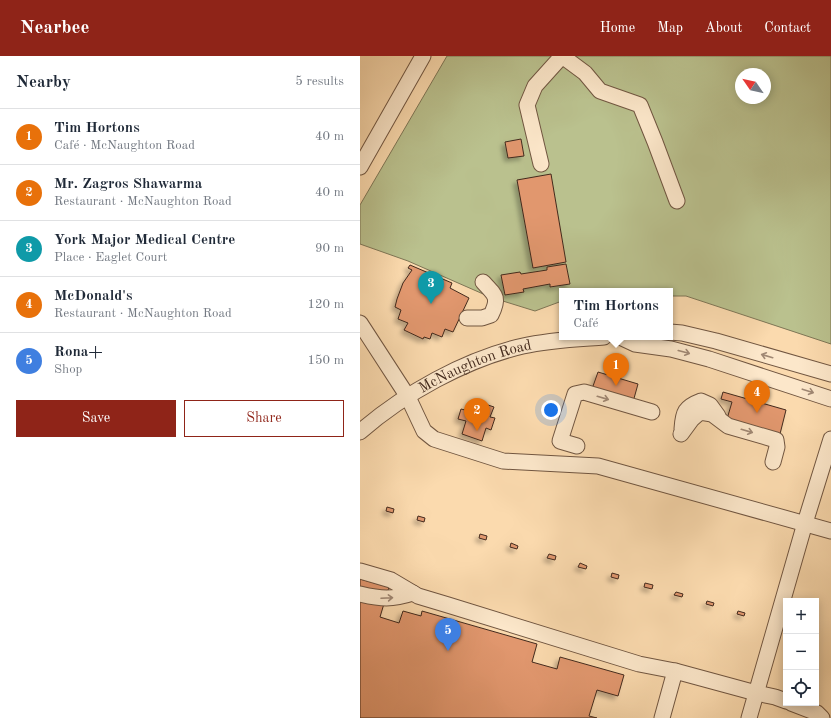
<!DOCTYPE html>
<meta charset="utf-8">
<style>
body{margin:0;font-family:"Old Standard TT",serif;background:#f6f6f7;color:#1f2937}
.controls{position:absolute;right:12px;bottom:12px;display:grid;overflow:hidden;border-radius:0px;box-shadow:0 2px 10px #0003}
.controls button{width:36px;height:36px;display:grid;place-items:center;padding:0;border:0;border-bottom:1px solid #e0e1e3;background:#fff;color:#1f2937;font:20px sans-serif}
.compass{position:absolute;left:375px;top:12px;width:36px;height:36px;border-radius:50%;background:#fff;box-shadow:0 2px 10px #0003;rotate:304deg}
.you{position:absolute;left:191px;top:354px;width:14px;height:14px;margin:-10px;border:3px solid #fff;border-radius:50%;background:#1a73e8;box-shadow:0 0 0 6px #1a73e833}
.badge{display:grid;place-items:center;width:26px;height:26px;border-radius:50%;background:#8f2418;color:#fff;font-size:13px;font-weight:700}
.pin{position:absolute;translate:-50% -33px;filter:drop-shadow(0 1px 2px #0008)}
.pin::after{content:'';position:absolute;top:21px;width:14px;height:12px;background:inherit;clip-path:polygon(0 0,100% 0,50% 100%)}
.popup{position:absolute;left:199px;top:232px;width:114px;height:52px;box-sizing:border-box;display:grid;place-content:center;border-radius:0px;background:#fff;filter:drop-shadow(0 1px 3px #0005);font-size:13px;white-space:nowrap;color:#747a83}
.popup b{font-size:15px;color:#1f2937}
.popup::after{content:'';position:absolute;left:50%;top:100%;margin-left:-8px;border:8px solid transparent;border-top-color:#fff}
.list{margin:0;padding:0;list-style:none}
h2{display:flex;justify-content:space-between;align-items:center;height:52px;margin:0;padding:0 16px;font-size:17px}
h2 small{font-size:13px;font-weight:400;color:#747a83}
.list li{display:grid;grid-template-columns:26px 1fr auto;gap:12px;align-items:center;box-sizing:border-box;height:56px;padding:0 16px;border-top:1px solid #e0e1e3}
.list b{display:block;font-size:15px;white-space:nowrap}
.list p{margin:0;font-size:13px;white-space:nowrap;color:#747a83}
.list em{font-size:13px;font-style:normal;color:#747a83}
.actions{display:flex;gap:8px;padding:12px 16px}
.actions a{flex:1;padding:9px 0;border:1px solid #8f2418;border-radius:0px;text-align:center;font-size:14px;color:#8f2418}
.actions .main{background:#8f2418;color:#fff}
.icon{flex:none;width:22px;height:22px;fill:none;stroke:currentColor;stroke-width:2;stroke-linecap:round;stroke-linejoin:round}
.map{position:relative;flex:none;width:471px;height:662px;overflow:hidden}
header{display:flex;align-items:center;gap:24px;box-sizing:border-box;height:56px;padding:0 20px;background:#8f2418;color:#fff}
header strong{font-size:19px}
nav{display:flex;gap:22px;margin-inline-start:auto;font-size:14px}
main{display:flex}
aside{flex:1;background:#fff}
.map>svg:first-child{display:block}
</style>
<header>
<strong>Nearbee</strong>
<nav><a>Home</a><a>Map</a><a>About</a><a>Contact</a></nav>
</header>
<main>
<aside>
<h2>Nearby<small>5 results</small></h2>
<ul class="list">
<li><span class="badge" style="background:#e8710a">1</span><div><b>Tim Hortons</b><p>Café · McNaughton Road</p></div><em>40 m</em></li>
<li><span class="badge" style="background:#e8710a">2</span><div><b>Mr. Zagros Shawarma</b><p>Restaurant · McNaughton Road</p></div><em>40 m</em></li>
<li><span class="badge" style="background:#0f9aa8">3</span><div><b>York Major Medical Centre</b><p>Place · Eaglet Court</p></div><em>90 m</em></li>
<li><span class="badge" style="background:#e8710a">4</span><div><b>McDonald's</b><p>Restaurant · McNaughton Road</p></div><em>120 m</em></li>
<li><span class="badge" style="background:#3f7fe0">5</span><div><b>Rona+</b><p>Shop</p></div><em>150 m</em></li>
</ul>
<div class="actions"><a class="main">Save</a><a>Share</a></div>
</aside>
<div class="map">
<svg width="471" height="662" viewBox="0 0 471 662">
<defs>
<filter id="shadow"><feDropShadow dx="-3.5" dy="3.5" stdDeviation="2" flood-color="#0004"/></filter>
</defs>
<rect width="100%" height="100%" fill="#fbdaae"/>
<filter id="stains"><feTurbulence type="fractalNoise" baseFrequency=".005" numOctaves="4"/><feColorMatrix values="0 0 0 0 .2 0 0 0 0 .09 0 0 0 0 .02 0 0 0 .5 -.17"/></filter>
<radialGradient id="worn" r=".72"><stop offset=".6" stop-color="#630" stop-opacity="0"/><stop offset="1" stop-color="#630" stop-opacity=".3"/></radialGradient>
<!-- green -->
<path fill="#bac18e" stroke="#7e7656" fill-rule="evenodd" d="M87 0H471V288L326 240H310V235H202V245L175 255 130 241 48 205 0 188V149ZM381 18H405V42H381Z"/>
<!-- building -->
<g fill="#e1976e" stroke="#432a1d" filter="url(#shadow)">
<polygon points="161,83 164,100 148,102 145,86"/>
<polygon points="191,118 206,206 173,212 157,124"/>
<polygon points="206,208 210,228 190,231 190,228 163,233 164,236 145,239 141,219 160,216 161,218 187,214 187,211"/>
<polygon points="50,209 92,227 90,232 109,242 93,276 85,273 82,281 72,277 70,283 64,281 63,283 44,274 48,267 38,263 41,254 35,251 37,243 43,227 52,214 48,212"/>
<polygon points="238,316 278,328 273,346 232,333"/>
<polygon points="363,336 426,354 420,378 367,363 372,346 361,343"/>
<polygon points="122,347 134,351 130,361 135,362 131,374 126,372 122,385 102,378 106,365 98,363 101,353 109,355 111,349 121,352"/>
<polygon points="27,451 34,453 33,457 26,455"/>
<polygon points="58,460 65,462 64,466 57,464"/>
<polygon points="120,478 127,480 126,484 119,482"/>
<polygon points="151,487 158,490 157,493 150,491"/>
<polygon points="189,498 196,500 195,504 187,502"/>
<polygon points="220,507 227,510 226,513 218,511"/>
<polygon points="252,517 259,519 258,523 251,521"/>
<polygon points="0,523 29,531 20,561 39,567 43,555 61,560 62,555 177,588 172,606 197,613 200,601 264,619 258,640 237,634 229,660 237,662 0,662"/>
<polygon points="285,527 293,529 292,533 284,531"/>
<polygon points="316,536 323,538 322,541 314,539"/>
<polygon points="347,545 354,547 353,550 346,548"/>
<polygon points="378,555 385,557 384,560 377,558"/>
</g>
<g fill="none" stroke-linecap="round" stroke-linejoin="round">
<defs>
<g id="minor">
<polyline points="202,0 225,17 240,35 280,49 295,86 317,145"/>
<polyline points="181,108 167,49 175,30 202,0"/>
<polyline points="0,111 63,0"/>
<path d="M107 262H122L131 259C140 241 135 239 123 226"/>
<polyline points="0,267 48,341 64,375 74,383 143,405 238,410 471,475"/>
<polyline points="310,276 322,277 356,285 471,318"/>
<polyline points="260,281 275,288 311,293 349,303 471,343"/>
<path d="M322 373C323 356 325 351 341 345L350 349 358 360"/>
<path id="s1" d="M0 376C43 338 106 303 163 290 189 284 217 283 244 281"/>
<polyline points="321,378 332,363 340,356 352,358 368,370 416,384 417,391 413,406"/>
<polyline points="217,390 200,385 215,338 224,336 292,356"/>
<polyline points="0,515 31,524 58,540 88,549 279,608 315,615 396,637 415,641 426,645"/>
<path d="M0 538C21 543 32 544 53 537"/>
<polyline points="431,647 457,657 462,662"/>
<polyline points="302,662 315,615"/>
<polyline points="389,662 445,467 471,383"/>
</g>
</defs>
<!-- minor casing -->
<use href="#minor" stroke="#715641" stroke-width="17"/>
<!-- minor -->
<use href="#minor" stroke="#fce7ca" stroke-width="15"/>
</g>
<!-- one-way arrows -->
<defs><path id="oneway-shaft" d="M-6 0H5M1.5-3L5.5 0L1.5 3" fill="none" stroke-width="1.6" stroke-linecap="round" stroke-linejoin="round"/></defs>
<g stroke="#a08874">
<use href="#oneway-shaft" transform="translate(324 296) rotate(15)"/>
<use href="#oneway-shaft" transform="translate(407 300) rotate(-164)"/>
<use href="#oneway-shaft" transform="translate(448 335) rotate(18)"/>
<use href="#oneway-shaft" transform="translate(243 342) rotate(16)"/>
<use href="#oneway-shaft" transform="translate(387 375) rotate(16)"/>
<use href="#oneway-shaft" transform="translate(27 542) rotate(-3)"/>
</g>
<g text-anchor="middle" stroke-width="4" stroke-linejoin="round" paint-order="stroke">
<!-- street labels -->
<g font-size="15" fill="#432a1d" stroke="#fce7ca">
<text dy="5" stroke="none"><textPath href="#s1" startOffset="134">McNaughton Road</textPath></text>
</g>
</g>
<rect width="100%" height="100%" filter="url(#stains)"/>
<rect width="100%" height="100%" fill="url(#worn)"/>
</svg>
<div class="controls">
<button>+</button>
<button>−</button>
<button><svg class="icon" aria-label="locate" viewBox="0 0 24 24"><circle cx="12" cy="12" r="6"/><path d="M12 2v4M12 18v4M2 12h4M18 12h4"/></svg></button>
</div>
<svg class="compass" viewBox="-18 -18 36 36"><path d="M0-13l5 13h-10z" fill="#e53935"/><path d="M0 13l5-13h-10z" fill="#747a83"/></svg>
<div class="you"></div>
<div class="pin badge" style="left:256px;top:330px;background:#e8710a">1</div>
<div class="popup"><b>Tim Hortons</b>Café</div>
<div class="pin badge" style="left:117px;top:375px;background:#e8710a">2</div>
<div class="pin badge" style="left:71px;top:248px;background:#0f9aa8">3</div>
<div class="pin badge" style="left:397px;top:357px;background:#e8710a">4</div>
<div class="pin badge" style="left:88px;top:595px;background:#3f7fe0">5</div>
</div>
</main>
